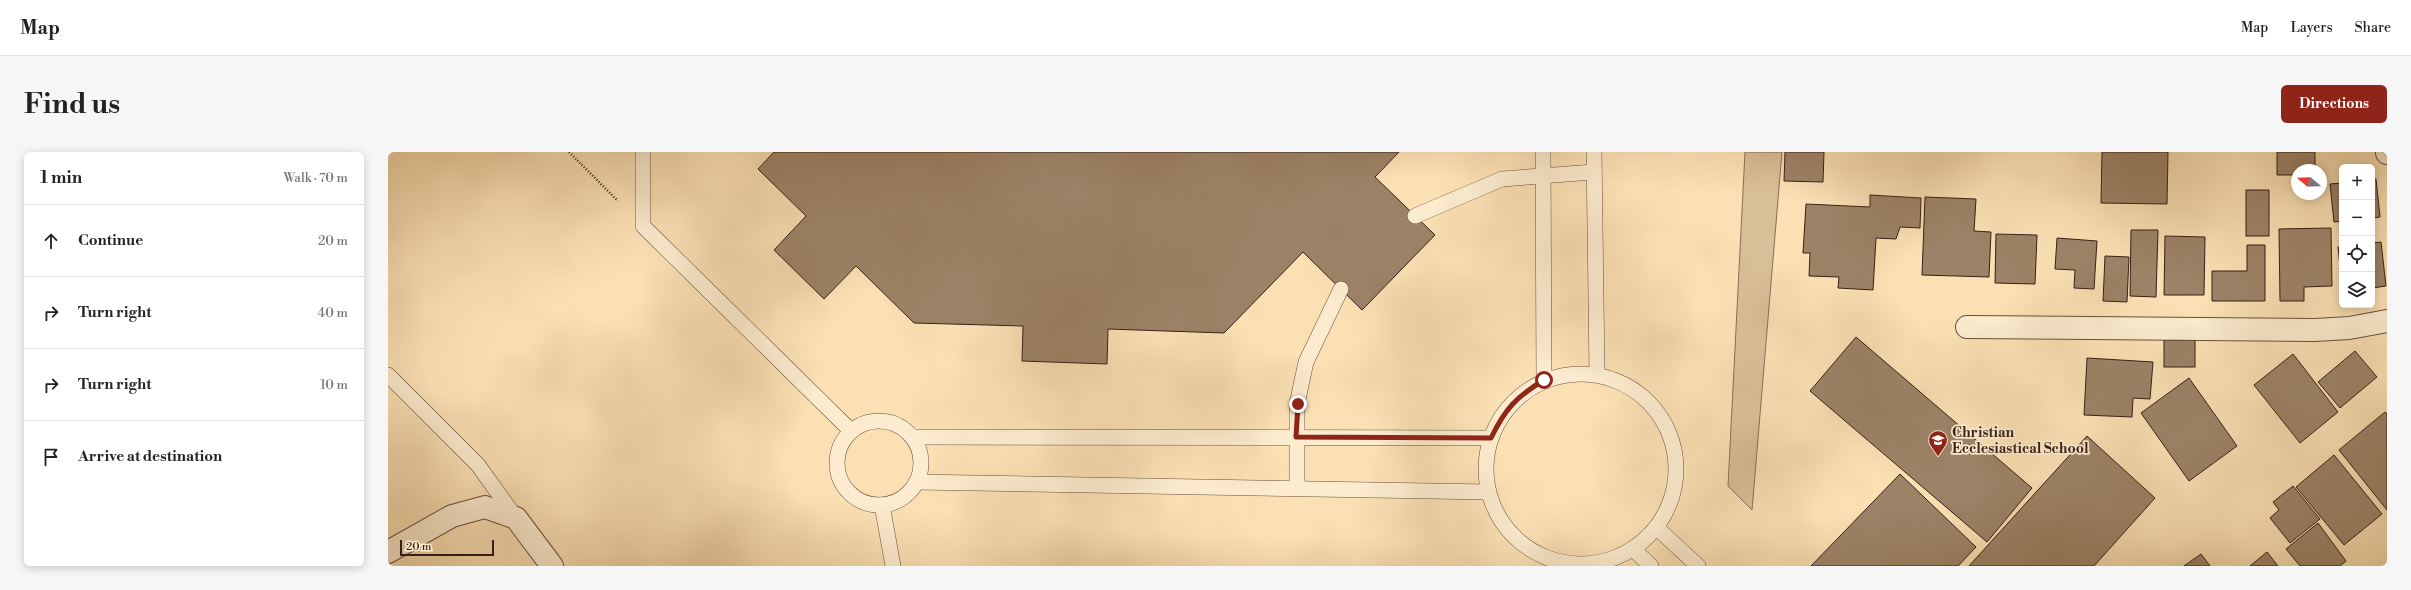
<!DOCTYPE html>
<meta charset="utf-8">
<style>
body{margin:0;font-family:"Libre Bodoni",serif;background:#f6f6f6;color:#222}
.controls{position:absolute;right:12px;top:12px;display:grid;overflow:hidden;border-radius:6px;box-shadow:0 2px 10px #0003}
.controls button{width:36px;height:36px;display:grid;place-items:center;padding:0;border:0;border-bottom:1px solid #e0e0e0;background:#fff;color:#222;font:20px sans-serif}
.compass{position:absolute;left:1903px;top:12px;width:36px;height:36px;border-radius:50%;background:#fff;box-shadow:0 2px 10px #0003;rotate:289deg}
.scale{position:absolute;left:12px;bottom:10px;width:94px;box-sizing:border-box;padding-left:4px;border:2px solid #371f15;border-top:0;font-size:11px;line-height:14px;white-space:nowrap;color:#371f15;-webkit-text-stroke:3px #fcebce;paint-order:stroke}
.stop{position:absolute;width:12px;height:12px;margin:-9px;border:3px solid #8f2418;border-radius:50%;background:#fff}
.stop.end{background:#8f2418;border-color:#fff;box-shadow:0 1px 4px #0008}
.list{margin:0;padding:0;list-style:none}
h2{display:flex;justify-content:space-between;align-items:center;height:52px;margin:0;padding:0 16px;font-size:17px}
h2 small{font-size:13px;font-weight:400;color:#767676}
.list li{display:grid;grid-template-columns:26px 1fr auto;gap:12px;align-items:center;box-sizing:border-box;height:72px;padding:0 16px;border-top:1px solid #e0e0e0}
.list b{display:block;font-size:15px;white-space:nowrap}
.list em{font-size:13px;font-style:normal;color:#767676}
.icon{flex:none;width:22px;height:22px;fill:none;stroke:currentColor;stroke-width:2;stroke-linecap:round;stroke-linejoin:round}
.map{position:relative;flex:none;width:1999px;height:414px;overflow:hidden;border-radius:6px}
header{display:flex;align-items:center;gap:24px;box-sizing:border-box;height:56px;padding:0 20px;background:#fff;border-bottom:1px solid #e0e0e0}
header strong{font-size:19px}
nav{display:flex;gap:22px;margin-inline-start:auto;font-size:14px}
.intro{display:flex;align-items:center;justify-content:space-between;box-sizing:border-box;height:96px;padding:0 24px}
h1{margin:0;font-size:28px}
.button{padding:10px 18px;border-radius:6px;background:#8f2418;color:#fff;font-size:14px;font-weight:700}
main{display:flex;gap:24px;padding:0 24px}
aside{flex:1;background:#fff;border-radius:6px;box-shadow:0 2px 10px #0003}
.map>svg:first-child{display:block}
</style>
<header>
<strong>Map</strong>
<nav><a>Map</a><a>Layers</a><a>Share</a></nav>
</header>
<div class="intro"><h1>Find us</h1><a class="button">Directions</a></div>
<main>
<aside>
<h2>1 min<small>Walk · 70 m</small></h2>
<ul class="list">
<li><svg class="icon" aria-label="ahead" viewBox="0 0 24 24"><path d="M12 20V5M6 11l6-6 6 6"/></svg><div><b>Continue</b></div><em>20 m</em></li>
<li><svg class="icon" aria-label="right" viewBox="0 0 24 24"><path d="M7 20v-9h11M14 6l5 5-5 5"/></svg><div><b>Turn right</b></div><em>40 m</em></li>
<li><svg class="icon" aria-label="right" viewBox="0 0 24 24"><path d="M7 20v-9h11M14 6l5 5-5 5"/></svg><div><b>Turn right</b></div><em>10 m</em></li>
<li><svg class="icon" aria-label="arrive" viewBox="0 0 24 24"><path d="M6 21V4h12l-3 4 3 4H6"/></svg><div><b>Arrive at destination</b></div></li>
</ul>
</aside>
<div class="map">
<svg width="1999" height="414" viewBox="0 0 1999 414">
<rect width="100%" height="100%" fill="#fae0b3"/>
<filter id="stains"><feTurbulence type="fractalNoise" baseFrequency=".005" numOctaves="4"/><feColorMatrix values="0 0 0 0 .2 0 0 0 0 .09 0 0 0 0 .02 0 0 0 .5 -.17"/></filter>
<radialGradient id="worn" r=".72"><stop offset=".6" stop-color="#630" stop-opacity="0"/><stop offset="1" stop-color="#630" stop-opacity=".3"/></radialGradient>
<!-- green -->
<polygon fill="#d9bf98" stroke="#886f56" points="1357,0 1394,0 1364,358 1340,334"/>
<!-- building -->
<g fill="#9c8367" stroke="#371f15">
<polygon points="386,0 1011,0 987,25 1047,83 974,158 915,100 836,181 720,177 719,212 634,209 635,174 526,171 468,114 436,147 386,98 418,64 370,17"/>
<polygon points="1397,0 1436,0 1435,30 1396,29"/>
<polygon points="1714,0 1780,0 1779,52 1713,51"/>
<polygon points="1889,0 1927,0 1927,18 1909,18 1909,23 1889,23"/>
<polygon points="1984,27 1988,27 1992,65 1984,66"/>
<polygon points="1954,31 1954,69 1946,70 1942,32"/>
<rect x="1858" y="38" width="23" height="46"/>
<polygon points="1482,43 1533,46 1532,76 1512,75 1508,87 1488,86 1485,138 1450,136 1451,125 1421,124 1422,101 1415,101 1418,52 1482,55"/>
<polygon points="1537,45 1588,47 1586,79 1603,80 1601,125 1534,123"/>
<polygon points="1943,76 1944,134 1916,135 1916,149 1892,149 1891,77"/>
<polygon points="1743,78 1770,78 1768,145 1742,144"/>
<polygon points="1608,82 1649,83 1647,132 1607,131"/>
<polygon points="1777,84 1817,85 1816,143 1776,143"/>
<polygon points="1669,86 1709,89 1706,137 1686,136 1687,118 1667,117"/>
<polygon points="1993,90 1998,134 1984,136 1984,91"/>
<polygon points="1859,93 1877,93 1877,149 1824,149 1824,119 1859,119"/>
<polygon points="1954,94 1954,134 1950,95"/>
<polygon points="1717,104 1741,105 1739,150 1715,149"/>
<polygon points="1468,185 1644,336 1599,390 1422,239"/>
<rect x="1776" y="188" width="31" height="27"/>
<polygon points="1967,199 1989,225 1952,256 1930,230"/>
<polygon points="1905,202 1950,260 1912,291 1866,233"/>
<polygon points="1699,206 1765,210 1762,247 1745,246 1744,265 1696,263"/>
<polygon points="1801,226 1849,294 1801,329 1753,261"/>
<polygon points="1997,260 1999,262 1999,358 1951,298"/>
<polygon points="1699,284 1767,346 1706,414 1581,414"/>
<polygon points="1946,303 1994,362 1956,393 1908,335"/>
<polygon points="1512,322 1588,395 1570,414 1423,414"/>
<polygon points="1905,334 1932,367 1902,391 1882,366 1891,358 1885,350"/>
<polygon points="1930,371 1958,409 1952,414 1912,414 1898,397"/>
<polygon points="1879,400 1890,414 1862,414"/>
<polygon points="1813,402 1822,414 1796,414"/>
</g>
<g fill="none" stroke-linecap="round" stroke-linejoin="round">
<defs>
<g id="lane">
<polyline points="255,0 255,74 463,279"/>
<polyline points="1155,0 1156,228"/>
<polyline points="1206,0 1209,221"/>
<polyline points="1027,64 1114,27 1206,20"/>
<circle cx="1193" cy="317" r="95"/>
<polyline points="0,223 90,313 128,366"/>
<circle cx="491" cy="311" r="42"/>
<polyline points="525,285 1103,286"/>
<polyline points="528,330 1100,340"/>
<polyline points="909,336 909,252 918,210 953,137"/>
<polyline points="494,353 505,414"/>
<polyline points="1269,376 1310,414"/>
<polyline points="1245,397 1263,414"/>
</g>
<g id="street">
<polyline points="1999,0 1999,1"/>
<polyline points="1579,175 1927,178 1961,176 1999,169"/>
<polyline points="0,400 64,364 97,355 128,366 164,414"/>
</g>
</defs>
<!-- lane casing -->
<use href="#lane" stroke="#684f3c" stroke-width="16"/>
<!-- street casing -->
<use href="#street" stroke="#684f3c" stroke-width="24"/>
<!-- path -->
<polyline stroke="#371f15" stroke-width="2.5" stroke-dasharray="1 2" stroke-linecap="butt" points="181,0 230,49"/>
<!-- lane -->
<use href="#lane" stroke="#fcebce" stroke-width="15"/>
<!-- street -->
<use href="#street" stroke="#fcebce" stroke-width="22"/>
</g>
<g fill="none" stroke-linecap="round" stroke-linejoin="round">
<!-- route -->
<path stroke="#8f2418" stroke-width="5" d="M910 252 908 285 1103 286C1117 257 1128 245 1156 228"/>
</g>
<!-- icons -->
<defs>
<symbol id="school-pin" viewBox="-11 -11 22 30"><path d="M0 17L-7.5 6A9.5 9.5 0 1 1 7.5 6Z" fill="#8f2418" stroke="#fcebce"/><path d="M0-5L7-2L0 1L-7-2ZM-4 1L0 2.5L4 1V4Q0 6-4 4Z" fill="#fff"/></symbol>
</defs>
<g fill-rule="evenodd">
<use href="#school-pin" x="1539" y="277" width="22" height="30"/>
</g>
<g text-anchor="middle" stroke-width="3.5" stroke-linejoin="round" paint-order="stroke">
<!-- poi labels -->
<g font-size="14" font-weight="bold" fill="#371f15" stroke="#fcebce" text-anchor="start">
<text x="1564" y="285">Christian<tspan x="1564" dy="16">Ecclesiastical School</tspan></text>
</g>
</g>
<rect width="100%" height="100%" filter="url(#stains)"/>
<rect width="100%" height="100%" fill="url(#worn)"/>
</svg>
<div class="controls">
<button>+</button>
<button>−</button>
<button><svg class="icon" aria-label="locate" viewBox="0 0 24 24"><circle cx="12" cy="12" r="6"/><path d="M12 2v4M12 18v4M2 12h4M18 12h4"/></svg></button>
<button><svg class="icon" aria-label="layers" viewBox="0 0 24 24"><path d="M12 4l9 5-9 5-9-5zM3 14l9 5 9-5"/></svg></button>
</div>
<svg class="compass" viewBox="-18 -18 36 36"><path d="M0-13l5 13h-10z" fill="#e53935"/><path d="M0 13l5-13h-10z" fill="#767676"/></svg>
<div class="scale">20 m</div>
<div class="stop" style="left:1156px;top:228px"></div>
<div class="stop end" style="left:910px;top:252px"></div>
</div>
</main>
